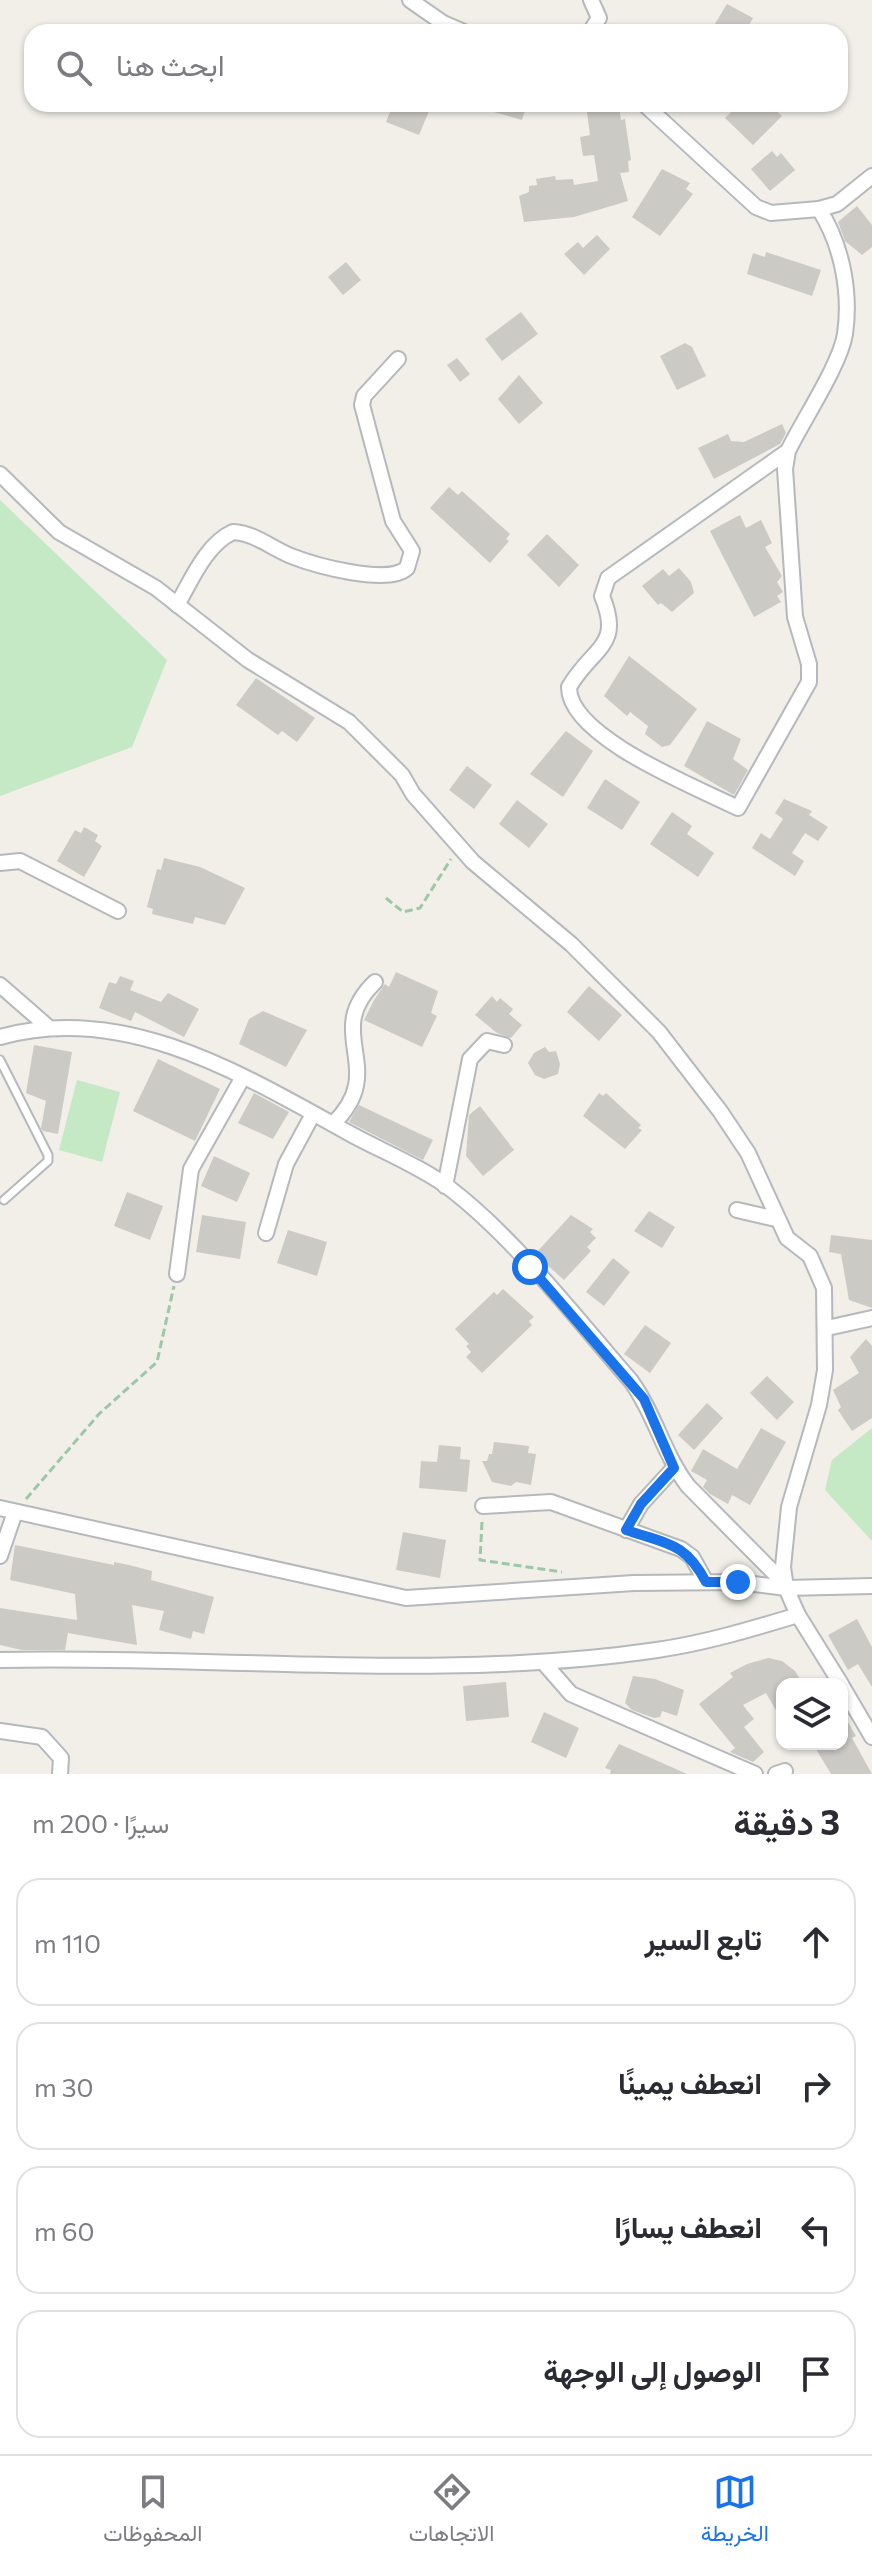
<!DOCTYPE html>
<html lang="ar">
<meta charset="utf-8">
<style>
body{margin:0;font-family:Commissioner,Vazirmatn,sans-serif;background:#f2f2f3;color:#2b2b33;direction:rtl}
.controls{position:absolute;right:24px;bottom:24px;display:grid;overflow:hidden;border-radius:16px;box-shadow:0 2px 6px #0004}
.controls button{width:72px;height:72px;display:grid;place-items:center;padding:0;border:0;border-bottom:2px solid #e1e1e2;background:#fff;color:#2b2b33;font:40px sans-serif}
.stop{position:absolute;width:24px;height:24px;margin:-18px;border:6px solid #1a73e8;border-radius:50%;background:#fff}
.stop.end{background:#1a73e8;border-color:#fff;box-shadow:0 2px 8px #0008}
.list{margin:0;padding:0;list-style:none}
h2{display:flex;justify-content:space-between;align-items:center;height:104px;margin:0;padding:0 32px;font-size:34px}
h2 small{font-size:26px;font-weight:400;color:#7c7c81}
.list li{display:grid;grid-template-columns:52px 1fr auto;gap:24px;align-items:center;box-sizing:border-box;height:128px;margin:0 16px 16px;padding:0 16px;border:2px solid #e1e1e2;border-radius:24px}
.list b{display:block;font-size:30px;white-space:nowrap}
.list em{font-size:26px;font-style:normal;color:#7c7c81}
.icon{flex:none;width:44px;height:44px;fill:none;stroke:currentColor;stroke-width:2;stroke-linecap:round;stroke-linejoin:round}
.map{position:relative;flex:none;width:872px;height:1774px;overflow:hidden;direction:ltr}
.search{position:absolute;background:#fff;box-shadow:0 2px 6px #0004;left:24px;right:24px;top:24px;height:88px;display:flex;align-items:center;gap:20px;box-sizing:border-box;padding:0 28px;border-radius:24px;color:#7c7c81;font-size:30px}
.sheet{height:680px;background:#fff}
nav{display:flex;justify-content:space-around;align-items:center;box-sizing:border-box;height:112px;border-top:2px solid #e1e1e2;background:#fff;font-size:22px;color:#7c7c81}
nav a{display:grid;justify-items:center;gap:4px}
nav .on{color:#1a73e8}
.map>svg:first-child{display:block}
</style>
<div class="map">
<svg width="872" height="1774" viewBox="0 0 872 1774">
<rect width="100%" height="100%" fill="#f1efe8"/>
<!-- green -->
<g fill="#c5e8c5">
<polygon points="0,500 167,660 132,747 0,796"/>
<polygon points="77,1080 120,1092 102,1162 59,1150"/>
<polygon points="872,1428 872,1541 825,1490 832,1460"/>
</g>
<!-- building -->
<g fill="#cccac5">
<polygon points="727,4 753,18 745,32 710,32"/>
<polygon points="393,104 425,104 423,109 429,111 419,135 386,122"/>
<polygon points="481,104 527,104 522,120 480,108"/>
<polygon points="739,104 761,104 766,109 770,105 782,116 753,145 725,118"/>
<polygon points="619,107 621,120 625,119 631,160 628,161 629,172 620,173 628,201 574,217 524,222 519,196 529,192 529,186 537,185 536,179 555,176 556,180 573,179 574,185 598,181 594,155 583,156 580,137 590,135 587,112"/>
<polygon points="772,151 777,157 781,153 795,170 770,191 751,169"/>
<polygon points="662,169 690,183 686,189 693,194 660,236 632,217"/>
<polygon points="857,206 872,225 872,247 862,255 845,241 838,222"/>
<polygon points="597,235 610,249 584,275 564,254 578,242 583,248"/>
<polygon points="766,252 821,270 812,296 747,274 753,253 765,257"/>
<polygon points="346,262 361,280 343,295 328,277"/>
<polygon points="521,312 538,334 502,361 485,339"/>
<polygon points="685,343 692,347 706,376 677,390 660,356"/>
<polygon points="457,358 470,374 460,382 447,365"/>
<polygon points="519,375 543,403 519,424 498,399"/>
<polygon points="782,424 786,433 780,444 714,479 698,448 728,434 731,441 744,442"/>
<polygon points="449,487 458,495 462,491 510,534 506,539 509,541 490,563 430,508"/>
<polygon points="740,515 746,528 761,520 772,543 765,547 782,576 777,582 783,592 777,596 781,602 754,617 710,531"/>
<polygon points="547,534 579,565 559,587 527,555"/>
<polygon points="679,568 691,582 694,593 672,612 661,603 658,605 642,586 663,569 669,576"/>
<polygon points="629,656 697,709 670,745 662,747 645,734 648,726 630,712 627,716 604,696"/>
<polygon points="256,678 315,718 297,742 282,731 278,735 236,705"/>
<polygon points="707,721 741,739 733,759 748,770 734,795 684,766"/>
<polygon points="566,731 593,751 563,797 530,774"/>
<polygon points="467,766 492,785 474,809 449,790"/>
<polygon points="605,779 640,802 622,830 587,808"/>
<polygon points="784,799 812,811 809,815 828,827 818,841 805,833 792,853 804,861 795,876 752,848 761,833 770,839 783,819 775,813"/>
<polygon points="517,800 548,824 529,848 499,824"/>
<polygon points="672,812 692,826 687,834 714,853 698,877 650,844"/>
<polygon points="84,827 98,835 95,841 102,846 84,877 57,861 75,830 81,833"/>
<polygon points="164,858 200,867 245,888 225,925 195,917 193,924 152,914 153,909 147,907 157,869 161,870"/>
<polygon points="396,972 438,991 431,1013 437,1016 422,1047 364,1020 374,1000 385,984 389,987"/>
<polygon points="120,976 134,981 130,990 161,1002 168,993 199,1009 184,1037 135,1012 131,1021 99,1008 109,982 116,984"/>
<polygon points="589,986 622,1015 599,1041 567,1012"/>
<polygon points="492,996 497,1002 500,998 513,1009 509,1014 522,1025 511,1038 497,1033 475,1015"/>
<polygon points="263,1011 307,1030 286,1067 239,1044 249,1019"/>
<polygon points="34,1045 72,1052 58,1134 43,1131 41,1128 46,1101 26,1093"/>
<polygon points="545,1047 549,1052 556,1051 560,1064 558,1074 544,1079 535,1075 528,1063 534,1053"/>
<polygon points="158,1059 220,1089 195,1141 133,1111"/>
<polygon points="254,1093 289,1112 273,1139 238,1123"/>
<polygon points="599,1093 603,1096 606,1093 641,1125 638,1128 642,1130 625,1149 583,1116"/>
<polygon points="359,1105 433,1140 423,1160 349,1122"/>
<polygon points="480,1106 514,1150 483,1176 466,1156 469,1115"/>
<polygon points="214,1156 250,1173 237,1202 201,1186"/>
<polygon points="127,1192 163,1206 150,1240 114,1226"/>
<polygon points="649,1211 675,1227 662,1248 634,1231"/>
<polygon points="202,1215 246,1222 240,1259 196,1252"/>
<polygon points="571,1215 593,1229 590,1232 596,1238 587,1247 591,1251 564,1280 535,1254"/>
<polygon points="288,1230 327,1242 317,1276 277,1263"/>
<polygon points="831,1235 872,1240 872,1308 849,1300 841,1254 829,1252"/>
<polygon points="613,1258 630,1272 604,1306 586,1292"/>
<polygon points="503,1289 534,1317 529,1321 532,1325 482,1373 466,1357 471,1352 466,1346 469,1344 455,1329 494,1292 497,1295"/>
<polygon points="645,1325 671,1343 650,1373 624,1354"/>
<polygon points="866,1339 872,1346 872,1418 852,1431 838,1410 841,1407 833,1390 859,1373 850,1357"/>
<polygon points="767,1376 794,1402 777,1420 750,1393"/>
<polygon points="707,1403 723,1418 694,1450 678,1435"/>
<polygon points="761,1428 786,1442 750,1505 732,1495 728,1504 710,1494 703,1487 707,1480 691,1471 703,1449 737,1469"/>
<polygon points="494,1442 529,1446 528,1453 536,1454 531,1485 516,1482 511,1486 492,1482 482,1461 487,1461 489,1454 492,1454"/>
<polygon points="439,1445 461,1447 460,1459 470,1460 467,1492 419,1488 421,1461 437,1462"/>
<polygon points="403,1532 446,1540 440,1578 396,1570"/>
<polygon points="15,1545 114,1565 114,1562 129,1565 152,1571 151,1580 214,1597 204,1634 193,1631 191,1639 159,1630 164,1611 132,1605 137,1645 68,1633 65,1650 22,1650 0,1645 0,1608 77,1620 75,1594 10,1580"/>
<polygon points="857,1619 872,1647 872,1687 858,1664 848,1670 828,1635"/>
<polygon points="768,1658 782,1661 795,1671 803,1684 782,1684 782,1721 766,1693 743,1705 754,1719 744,1727 764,1752 753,1762 730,1752 735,1748 699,1704 733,1677 730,1673 747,1664"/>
<polygon points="633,1676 655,1679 684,1690 677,1716 662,1711 660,1717 654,1718 632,1710 625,1703"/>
<polygon points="506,1682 509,1717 466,1721 463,1686"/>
<polygon points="544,1712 579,1728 566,1758 531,1742"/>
<polygon points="842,1712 856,1736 852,1738 872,1774 831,1774 813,1744 842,1744"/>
<polygon points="619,1744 642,1754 687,1774 610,1774 611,1770 605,1768"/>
</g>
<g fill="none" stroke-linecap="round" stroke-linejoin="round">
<defs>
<polyline id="service" points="0,1060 48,1155 48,1161 4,1200"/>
<g id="minor">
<polyline points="410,0 443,23 464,32"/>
<polyline points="590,32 599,18 591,0"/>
<path d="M644 104 756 207 771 213 819 209C842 245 851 292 845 334 840 365 803 420 788 451L785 469 795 617 809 664V682L738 808C698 788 568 737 569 687 593 646 623 647 602 596L608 578 788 451"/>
<polyline points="819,209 837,204 872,176"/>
<polyline points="0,474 59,532 156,588 248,660 349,722 402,775 413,794 473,862 571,944 659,1032 720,1111 748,1153 787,1238 810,1256 824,1288 825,1370 819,1405 789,1507 783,1567 786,1588 798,1615 841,1684"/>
<path d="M177 605C191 581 206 544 233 532 255 533 271 548 291 556 314 565 388 586 407 568L412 551 393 521 362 405 364 396 398 359"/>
<polyline points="0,863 20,861 118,911"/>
<polyline points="0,985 47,1026"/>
<path d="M0 1037C124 1002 242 1074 347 1132 379 1150 418 1165 448 1187 514 1237 576 1318 631 1381 655 1414 663 1453 688 1486L784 1583"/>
<path d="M333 1124C390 1068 321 1034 375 982"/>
<polyline points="445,1186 470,1059 487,1041 504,1045"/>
<polyline points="737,1210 776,1219"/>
<polyline points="266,1233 286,1164 313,1114"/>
<polyline points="177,1274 191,1169 243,1077"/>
<polyline points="827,1328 872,1318"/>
<polyline points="483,1506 551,1502 681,1549 692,1557 706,1582"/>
<polyline points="0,1508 406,1598 634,1583 738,1582 786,1588 872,1586"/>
<polyline points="626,1530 641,1504 674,1468"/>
<polyline points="0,1556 15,1512"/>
<path d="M0 1660C219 1655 439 1682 657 1650 705 1643 752 1629 798 1615"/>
<polyline points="543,1662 571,1694 755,1774"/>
<polyline points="842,1686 872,1737"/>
<polyline points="0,1731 42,1737 61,1758 60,1774"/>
<polyline points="776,1774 785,1771"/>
</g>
</defs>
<!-- service casing -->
<use href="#service" stroke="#b5b8bc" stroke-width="11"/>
<!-- minor casing -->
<use href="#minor" stroke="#b5b8bc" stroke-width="18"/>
<!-- path -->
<g stroke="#9cc7a9" stroke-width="3" stroke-dasharray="8 4" stroke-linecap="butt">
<polyline points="386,898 403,912 420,908 451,859"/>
<polyline points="26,1499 99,1414 157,1362 174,1286"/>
<polyline points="482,1522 480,1560 562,1572"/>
</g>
<!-- service -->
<use href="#service" stroke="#fff" stroke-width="7"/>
<!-- minor -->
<use href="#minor" stroke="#fff" stroke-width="14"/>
</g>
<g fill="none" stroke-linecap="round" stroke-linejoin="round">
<!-- route -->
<path stroke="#1a73e8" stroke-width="10" d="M530 1267 644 1399 674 1468 641 1504 626 1530C667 1544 685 1542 706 1582H738"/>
</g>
</svg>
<div class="controls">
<button><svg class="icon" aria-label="layers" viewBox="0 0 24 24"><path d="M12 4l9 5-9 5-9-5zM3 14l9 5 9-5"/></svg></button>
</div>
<div class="stop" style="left:530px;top:1267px"></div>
<div class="stop end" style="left:738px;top:1582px"></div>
<div class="search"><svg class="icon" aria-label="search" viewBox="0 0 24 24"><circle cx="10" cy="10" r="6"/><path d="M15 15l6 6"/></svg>ابحث هنا</div>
</div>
<section class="sheet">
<h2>3 دقيقة<small>سيرًا · 200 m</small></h2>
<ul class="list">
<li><svg class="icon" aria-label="ahead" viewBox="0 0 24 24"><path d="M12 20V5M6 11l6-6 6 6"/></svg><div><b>تابع السير</b></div><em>110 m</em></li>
<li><svg class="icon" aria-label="right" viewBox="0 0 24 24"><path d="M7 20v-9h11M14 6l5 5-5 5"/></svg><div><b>انعطف يمينًا</b></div><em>30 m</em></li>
<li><svg class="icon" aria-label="left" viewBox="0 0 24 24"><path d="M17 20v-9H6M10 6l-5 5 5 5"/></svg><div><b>انعطف يسارًا</b></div><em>60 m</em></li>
<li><svg class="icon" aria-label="arrive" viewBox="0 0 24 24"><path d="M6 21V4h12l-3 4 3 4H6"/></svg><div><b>الوصول إلى الوجهة</b></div></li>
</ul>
</section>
<nav>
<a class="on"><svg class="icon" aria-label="map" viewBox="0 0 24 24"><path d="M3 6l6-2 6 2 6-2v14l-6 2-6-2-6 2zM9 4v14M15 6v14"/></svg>الخريطة</a>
<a><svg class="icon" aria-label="directions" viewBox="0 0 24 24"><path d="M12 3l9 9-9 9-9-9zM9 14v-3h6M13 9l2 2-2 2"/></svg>الاتجاهات</a>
<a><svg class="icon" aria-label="saved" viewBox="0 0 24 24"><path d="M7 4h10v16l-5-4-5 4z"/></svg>المحفوظات</a>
</nav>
